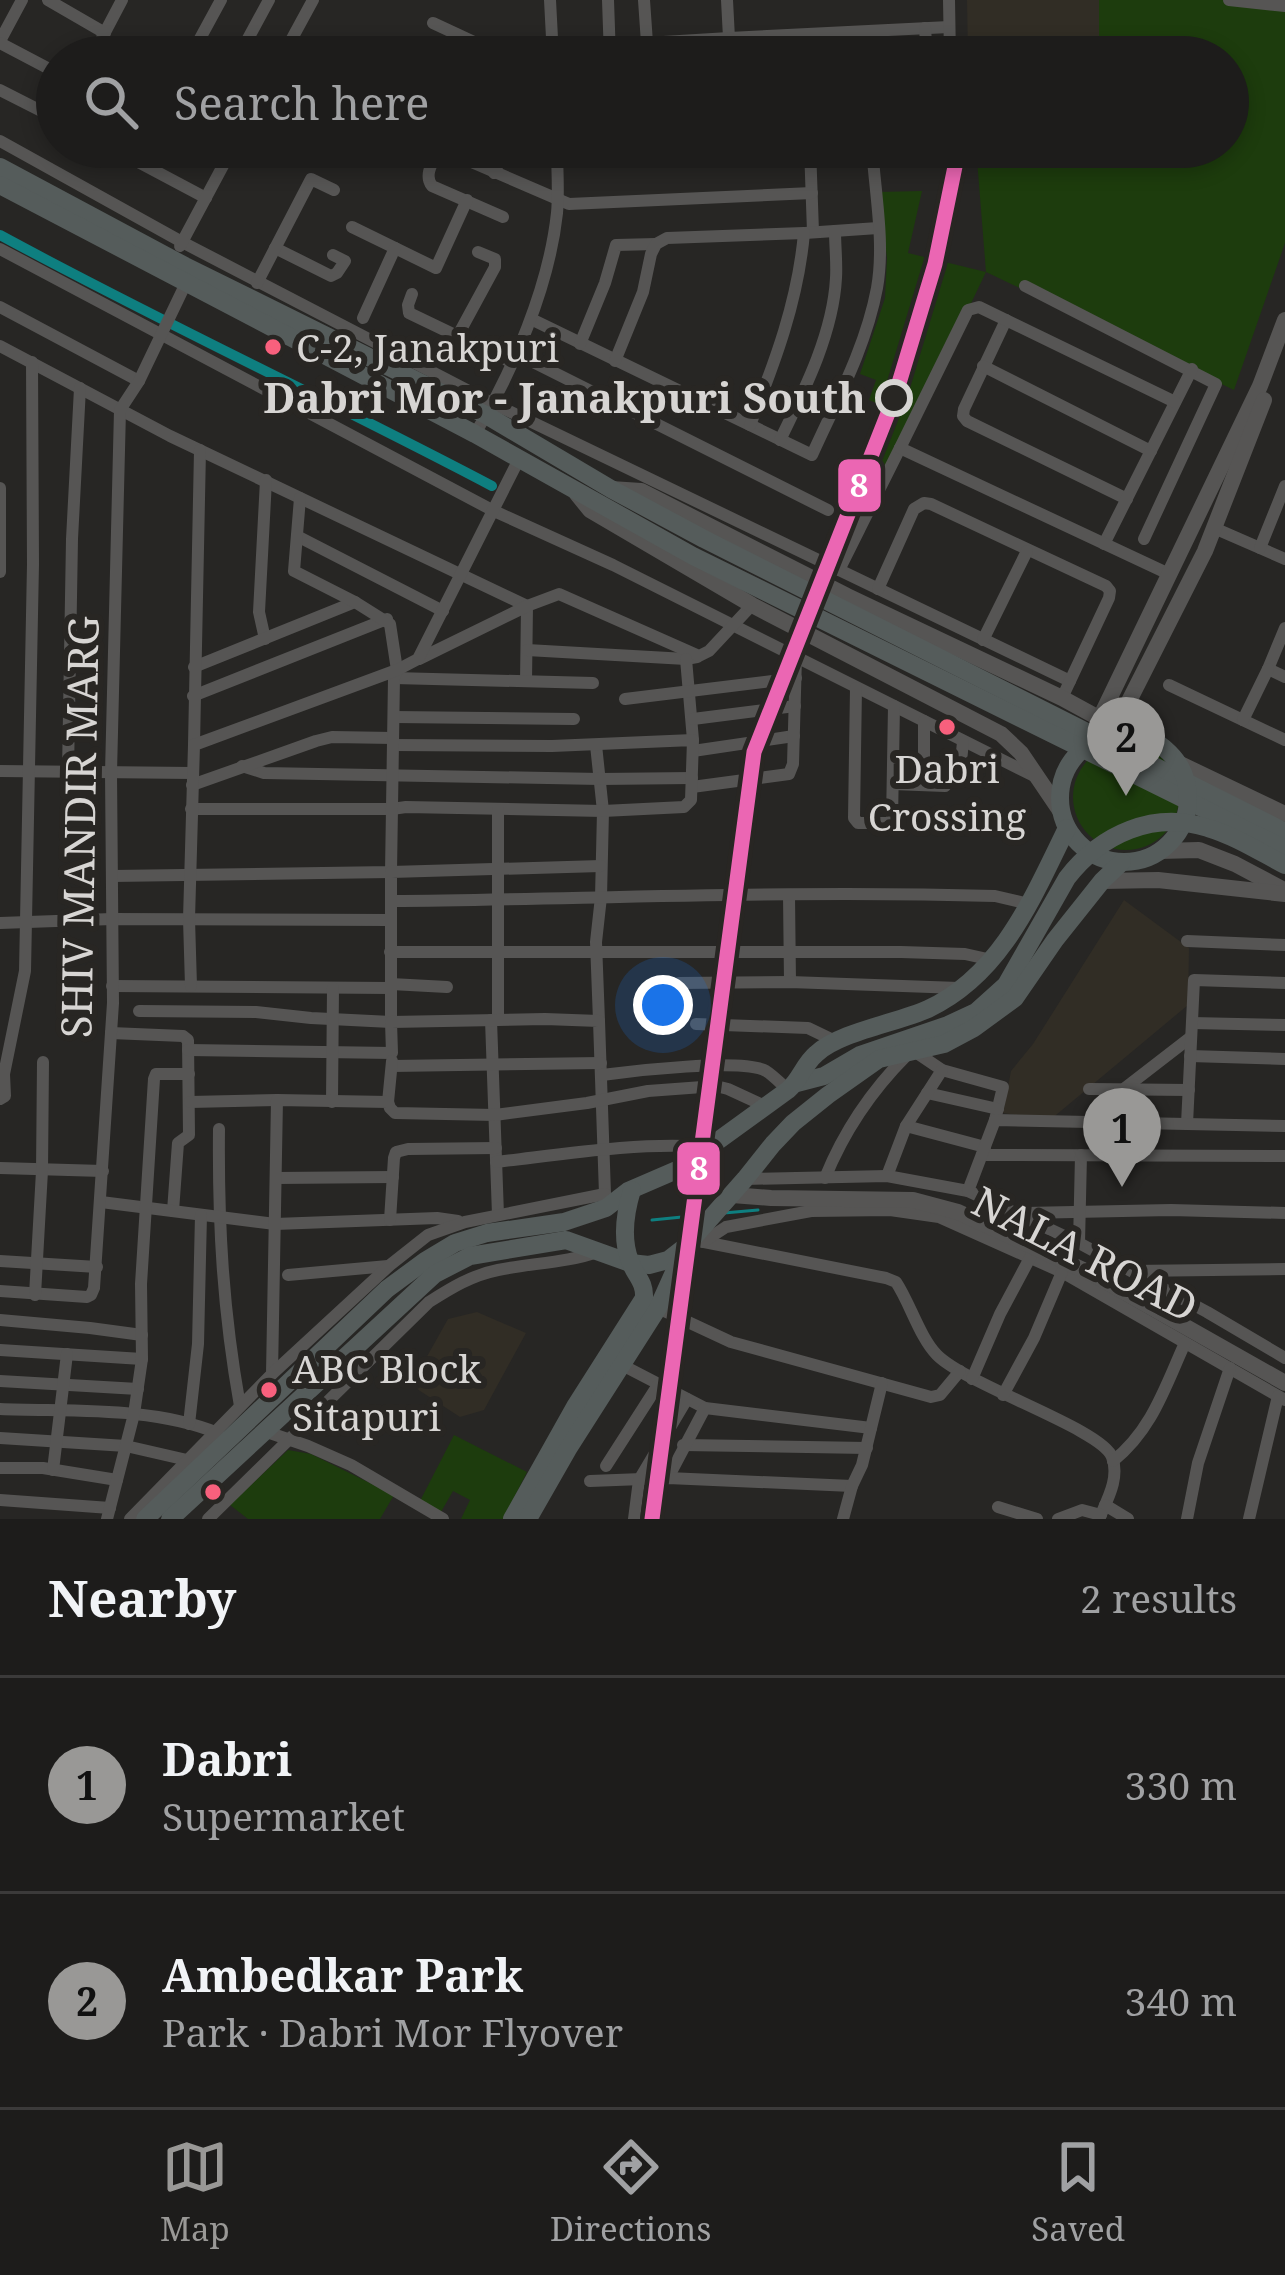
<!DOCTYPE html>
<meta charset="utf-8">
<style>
body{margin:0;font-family:"Noto Serif",serif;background:#2a2928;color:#f1f3f6}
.you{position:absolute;left:663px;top:1005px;width:42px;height:42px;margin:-30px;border:9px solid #fff;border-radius:50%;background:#1a73e8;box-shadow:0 0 0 18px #1a73e833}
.badge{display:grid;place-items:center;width:78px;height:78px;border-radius:50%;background:#999896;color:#111;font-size:39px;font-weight:700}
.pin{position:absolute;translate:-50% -99px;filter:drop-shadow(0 3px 6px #0008)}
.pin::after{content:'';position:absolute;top:63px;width:42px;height:36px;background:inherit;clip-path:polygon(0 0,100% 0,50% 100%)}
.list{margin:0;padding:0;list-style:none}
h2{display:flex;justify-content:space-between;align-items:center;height:156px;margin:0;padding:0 48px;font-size:51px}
h2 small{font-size:39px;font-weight:400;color:#a0a1a3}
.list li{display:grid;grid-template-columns:78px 1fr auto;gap:36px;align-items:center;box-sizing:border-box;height:216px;padding:0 48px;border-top:3px solid #3b3a3a}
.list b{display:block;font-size:45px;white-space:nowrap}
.list p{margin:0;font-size:39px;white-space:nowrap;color:#a0a1a3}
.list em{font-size:39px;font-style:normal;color:#a0a1a3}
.icon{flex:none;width:66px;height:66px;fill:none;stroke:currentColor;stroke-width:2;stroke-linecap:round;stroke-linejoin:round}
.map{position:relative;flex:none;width:1285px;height:1519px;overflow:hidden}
.search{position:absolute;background:#1d1c1b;box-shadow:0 6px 18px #0003;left:36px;right:36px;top:36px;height:132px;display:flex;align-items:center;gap:30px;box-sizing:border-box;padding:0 42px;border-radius:66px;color:#a0a1a3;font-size:45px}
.sheet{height:588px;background:#1d1c1b}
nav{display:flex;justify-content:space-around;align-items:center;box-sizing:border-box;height:168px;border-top:3px solid #3b3a3a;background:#1d1c1b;font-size:33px;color:#a0a1a3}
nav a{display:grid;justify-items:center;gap:6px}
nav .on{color:#999896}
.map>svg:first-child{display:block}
</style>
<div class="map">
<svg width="1285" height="1519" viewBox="0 0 1285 1519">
<rect width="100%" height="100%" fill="#272624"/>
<!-- built -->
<g fill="#312d25">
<polygon points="967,0 1099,0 1099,57 968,57"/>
<polygon points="1124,900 1189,948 1188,1005 1050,1120 1003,1113 1011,1071 1033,1044"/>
<polygon points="477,1312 526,1333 484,1410 460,1417 411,1385 448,1319"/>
</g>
<!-- green -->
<g fill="#1d3c0d">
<polygon points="1099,0 1285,0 1285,243 1234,390 986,272 909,433 839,564 824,557 873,459 893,410 869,400 876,380 860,374 885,298 887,258 879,192 922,191 908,253 986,272 976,147 1228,147 1228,57 1099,57"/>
<circle cx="1126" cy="797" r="53"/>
<polygon points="454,1435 527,1472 503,1519 461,1519 470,1500 453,1491 441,1512 420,1501"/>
<polygon points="288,1450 311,1454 394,1495 380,1519 248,1519 230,1505"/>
</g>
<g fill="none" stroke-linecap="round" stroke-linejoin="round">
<!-- stream -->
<g stroke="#0e7f80" stroke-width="3">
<polyline points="724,1213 758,1210"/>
<polyline points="652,1220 702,1215"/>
</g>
<!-- canal -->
<path stroke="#0e7f80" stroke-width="10" d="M0 235C162 323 329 400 492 486"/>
<!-- street -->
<g stroke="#565554" stroke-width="12">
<polyline points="48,0 105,33"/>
<polyline points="550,0 553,57"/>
<polyline points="608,0 610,57"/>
<polyline points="644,0 647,43"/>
<polyline points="727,0 729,38 949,27"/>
<polyline points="949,0 950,57"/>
<polyline points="1229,0 1285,6"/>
<polyline points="433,23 506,57"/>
<polyline points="925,28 927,57"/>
<polyline points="0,41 22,0"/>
<polyline points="0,43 57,73"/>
<polyline points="92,57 122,0"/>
<polyline points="190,57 221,0"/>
<polyline points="238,57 269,0"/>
<polyline points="282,57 313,0"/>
<polyline points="647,57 647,43 729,38 730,57"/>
<polyline points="0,90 57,119"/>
<polyline points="0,141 182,242 492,403 1070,681"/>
<polyline points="110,147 206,198"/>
<polyline points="194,147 224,163"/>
<polyline points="810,147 813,232"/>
<polyline points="494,173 506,147"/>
<path d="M503 217 432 186C423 175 434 160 439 148L569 204 812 193"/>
<polyline points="352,227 436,268 467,200"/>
<polyline points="805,233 878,228"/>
<polyline points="180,246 233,147"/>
<polyline points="275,248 331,276 337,273 345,261 333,255"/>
<polyline points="0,249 494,511 613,565 1036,777"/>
<polyline points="257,283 311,179 334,190"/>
<polyline points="1025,286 1216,384 1144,539"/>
<polyline points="412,294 408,305 409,313 511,362"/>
<polyline points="0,307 139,381"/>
<polyline points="363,318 395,248"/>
<path d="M531 319 812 455C836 402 866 347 877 288 885 243 875 193 872 147"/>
<polyline points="1006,320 964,409 963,416 967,421 1127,499"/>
<polyline points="457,337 495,267 495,259 478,252"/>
<polyline points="580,344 605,283 616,245 656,244"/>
<polyline points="0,346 170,436 527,606 526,681"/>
<polyline points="515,353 828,510"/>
<path d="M615 361 643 292 651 254 656 244 667 238 804 233C798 301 775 362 750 425"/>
<polyline points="983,366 1151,451"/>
<path d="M475 434C513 371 549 287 557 213 559 191 557 169 557 147"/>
<path d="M780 440C804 391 833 334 836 278 837 263 835 246 835 231"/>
<polyline points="0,488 0,572"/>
<polyline points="1214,528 1285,559"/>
<polyline points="297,536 443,611"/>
<polyline points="1104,544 1192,369"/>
<polyline points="1260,548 1285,486"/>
<polyline points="839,570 900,448"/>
<polyline points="1169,574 900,448 968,310 979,307 1175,402"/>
<polyline points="878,589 914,509 924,503 931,504 1106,586 1110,591 1109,598 1062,698"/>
<polyline points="1285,628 1268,669 1285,677"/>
<polyline points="265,639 259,612 266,480"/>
<polyline points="983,640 1027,551"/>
<polyline points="527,650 686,659 697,657"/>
<polyline points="419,659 527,606 559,594 699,656 709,651 752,605"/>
<polyline points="686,659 693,740"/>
<polyline points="194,667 355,602"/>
<polyline points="394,678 593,683"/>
<polyline points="1169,685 1285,740"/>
<polyline points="856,688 854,818 858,823 890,823 892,821 894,706"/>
<polyline points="193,696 387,619"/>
<polyline points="625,699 796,678"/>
<polyline points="394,717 574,719"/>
<polyline points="693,719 795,706"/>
<polyline points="1243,720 1268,669"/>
<polyline points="194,745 200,450"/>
<polyline points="596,745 603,811 601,897 596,942 599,1021"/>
<polyline points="693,751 794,736"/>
<polyline points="242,766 264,773 600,779 692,778"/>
<polyline points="0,771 192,773"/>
<polyline points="68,772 72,539 80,388"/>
<polyline points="959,781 963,742"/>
<polyline points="893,784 945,786"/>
<polyline points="192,785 316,741 332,737 393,738"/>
<polyline points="924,785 924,721"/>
<polyline points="692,787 789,774 793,764 796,657"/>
<polyline points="191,809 392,809 406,807 603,811 684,807 691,800 693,740 552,746 393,745"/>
<polyline points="112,876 391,872 394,678 397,670 390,624 355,602 294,571 300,498"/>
<polyline points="789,896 790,982"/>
<path d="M391 901C592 899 793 890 995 896L1029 904"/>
<polyline points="0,923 112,919 390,920"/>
<polyline points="1187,941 1285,945"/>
<polyline points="390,952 901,952 965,954 992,960"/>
<polyline points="679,983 790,982 959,988"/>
<polyline points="391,984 447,987"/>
<polyline points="112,986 391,988"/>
<polyline points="191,986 189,919 194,745 397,670 418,659 519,459"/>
<polyline points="139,1011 256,1012 311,1018 391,1022 391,872 601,866"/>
<polyline points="491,1020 498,1215"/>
<polyline points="498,1020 498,810"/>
<polyline points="1192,1023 1285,1025"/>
<polyline points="696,1024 808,1028 835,1041"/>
<polyline points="111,1033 183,1036 188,1040 189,1135 178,1143 173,1211"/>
<polyline points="188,1050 392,1053 391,1022 545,1019 599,1021 605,1194"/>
<polyline points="914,1051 942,1070 1003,1087 995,1120"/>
<polyline points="1190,1056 1285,1059"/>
<polyline points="392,1066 601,1063"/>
<path d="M602 1075C631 1071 743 1058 766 1071 774 1076 781 1084 788 1090"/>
<polyline points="1125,1088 1191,1037"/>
<polyline points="1089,1089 1189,1090"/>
<polyline points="927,1093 998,1109"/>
<polyline points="0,1099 5,1096 4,1074 25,971 33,564 32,362"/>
<polyline points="190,1102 277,1100"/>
<polyline points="332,1102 333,988"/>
<polyline points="388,1102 392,1061"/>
<polyline points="1187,1124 1194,980 1285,983"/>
<polyline points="906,1126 985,1147"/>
<path d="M219 1129C218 1225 223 1311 240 1406"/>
<polyline points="982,1155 1285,1156"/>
<path d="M496 1162C565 1154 637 1142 706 1147"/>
<polyline points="0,1168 103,1171"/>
<polyline points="887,1176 906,1126 942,1070"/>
<polyline points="276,1178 393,1177"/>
<path d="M825 1178C844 1131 871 1091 907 1055"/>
<polyline points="745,1179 887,1176 968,1191 1079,1243 1207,1312 1285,1358"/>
<polyline points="968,1191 995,1120 1285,1126"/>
<polyline points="101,1202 275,1224 437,1218 458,1221"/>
<polyline points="1025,1213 1171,1210 1285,1213"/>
<polyline points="390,1220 394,1158 396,1152 408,1149 496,1148"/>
<path d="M699 1241 886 1278 896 1282C910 1303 920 1338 937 1355 968 1386 1102 1429 1112 1457 1120 1478 1107 1500 1099 1519"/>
<polyline points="703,1242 726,1227 811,1211 890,1210 939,1217 1062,1272 1285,1400"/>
<polyline points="1079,1243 1081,1155"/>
<polyline points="0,1261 97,1267"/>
<polyline points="1132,1271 1285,1269"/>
<polyline points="288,1275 388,1266"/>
<polyline points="0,1291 87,1297 91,1295 94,1288 113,1003 111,773 120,410 139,381 186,283"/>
<polyline points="35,1295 42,1171 43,1062"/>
<polyline points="658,1308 731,1342 931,1397 940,1395 960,1371"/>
<polyline points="0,1320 90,1328 142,1335"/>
<polyline points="0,1350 142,1359"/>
<polyline points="622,1365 705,1408 871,1428"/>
<polyline points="272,1374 277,1100 388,1102 390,1108 395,1113 495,1115 587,1103 648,1091 716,1086 728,1089 765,1106"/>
<polyline points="972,1379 1000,1314 1031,1256"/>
<polyline points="0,1381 138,1389"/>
<polyline points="1003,1395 1034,1338 1062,1272"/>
<path d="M0 1409C71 1412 151 1406 218 1433"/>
<polyline points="189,1424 198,1344 201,1215"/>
<polyline points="264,1431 308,1446 351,1465 443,1519"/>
<polyline points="0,1438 126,1446 187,1460"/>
<polyline points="683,1445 867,1448"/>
<path d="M1113 1461C1152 1430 1165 1387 1185 1343"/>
<polyline points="606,1466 658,1385"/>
<polyline points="0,1468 43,1468 117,1480"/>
<polyline points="53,1470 67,1354"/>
<polyline points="668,1478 705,1408"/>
<polyline points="590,1481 668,1478 852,1486"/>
<polyline points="0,1500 110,1508"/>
<polyline points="1105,1505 1128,1519"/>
<polyline points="998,1507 1037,1519"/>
<polyline points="107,1519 134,1414 142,1359 141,1284 154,1079 156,1074 189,1074"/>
<polyline points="130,1519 272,1374 390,1265 428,1235 465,1222 605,1194 606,1201"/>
<path d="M208 1519 429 1302C451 1288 472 1275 498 1270 532 1263 567 1263 600 1251"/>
<polyline points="634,1519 639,1480 687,1399"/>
<polyline points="843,1519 852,1486 862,1465 882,1383"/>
<polyline points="1058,1519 1082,1510 1101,1515"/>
<polyline points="1187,1519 1198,1463 1230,1368"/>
<polyline points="1249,1519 1278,1396"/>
</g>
<!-- secondary -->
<g stroke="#565554" stroke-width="16">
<polyline points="611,489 641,491 847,596 1062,698 1128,734"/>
<polyline points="577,494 590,510 752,605 1001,734 1021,753 1061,812"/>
<polyline points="1100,718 1260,386 1285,320"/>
<polyline points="1140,737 1127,718 1128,703 1205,551 1264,400"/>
<polyline points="1176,762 1285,814"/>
<polyline points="1159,851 1199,850 1235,864 1284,890"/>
<polyline points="1102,881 1158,880 1285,894"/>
<polyline points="732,1195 771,1198 913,1200 958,1212 1094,1275 1285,1383"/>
</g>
<!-- primary -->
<g stroke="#555c5b" stroke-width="18">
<polyline points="0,167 185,266 486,415 611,489 704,539 1285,832"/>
<polyline points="0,185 475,434 693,556 1285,849"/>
<circle cx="1124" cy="798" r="64"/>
<path d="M797 1083 824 1076 860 1055 948 1025 976 1012 1006 985 1067 878C1101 834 1154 810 1208 828 1235 836 1260 852 1285 865"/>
<path d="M145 1519 387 1289 425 1261 455 1243 487 1233 564 1222 606 1208 628 1191 679 1169 788 1090C800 1080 804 1064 816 1054 839 1032 897 1023 928 1009 1002 974 1033 897 1067 828"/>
<polyline points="170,1519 435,1274 470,1256 566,1240 630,1263 649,1265 668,1260 686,1246 745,1179 773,1144 793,1123 828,1095 879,1059 944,1044 974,1028 1015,998 1055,940 1102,881 1122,862"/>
<path d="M512 1519 576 1405 644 1298C645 1281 635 1276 630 1261 621 1238 625 1213 632 1190"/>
<polyline points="528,1519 568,1449 658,1308 684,1250"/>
</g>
<defs>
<polyline id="metro-1" points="652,1519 754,752 896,393 935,264 959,147"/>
</defs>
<!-- metro-1 casing -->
<use href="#metro-1" stroke="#282623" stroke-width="24"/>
<!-- metro-1 -->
<use href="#metro-1" stroke="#eb66b3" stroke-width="15"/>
</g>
<!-- markers -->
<g fill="#f8607d" stroke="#282623" stroke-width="4.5">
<circle cx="273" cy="347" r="10"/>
<circle cx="947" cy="727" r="10"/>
<circle cx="269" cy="1390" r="10"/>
<circle cx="213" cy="1492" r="10"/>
</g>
<circle fill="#282623" stroke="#d7d5d3" stroke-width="6" cx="894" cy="398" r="16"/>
<g text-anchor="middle" stroke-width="12" stroke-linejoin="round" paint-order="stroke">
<!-- bus labels -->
<g font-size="39" fill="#d7d5d3" stroke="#282623" text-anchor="start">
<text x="296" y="362">C-2, Janakpuri</text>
<text x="947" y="783" text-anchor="middle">Dabri<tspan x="947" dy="48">Crossing</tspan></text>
<text x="292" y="1383">ABC Block<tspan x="292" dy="48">Sitapuri</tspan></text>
</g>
<!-- stop labels -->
<g font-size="42" font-weight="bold" fill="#d7d5d3" stroke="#282623" text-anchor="end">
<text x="866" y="413">Dabri Mor - Janakpuri South</text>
</g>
<!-- street labels -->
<g font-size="42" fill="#d7d5d3" stroke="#282623">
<text transform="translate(80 827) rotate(-89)" y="15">SHIV MANDIR MARG</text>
<text transform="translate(1085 1254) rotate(27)" y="15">NALA ROAD</text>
</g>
</g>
<g stroke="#282623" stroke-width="4.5">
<rect x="836" y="457" width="47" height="57" rx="12" fill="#eb66b3"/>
<rect x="675" y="1140" width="47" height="57" rx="12" fill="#eb66b3"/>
</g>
<g font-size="33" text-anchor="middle" font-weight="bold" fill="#fff">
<text x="859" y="497">8</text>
<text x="699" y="1180">8</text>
</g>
</svg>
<div class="you"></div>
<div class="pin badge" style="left:1122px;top:1187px">1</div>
<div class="pin badge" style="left:1126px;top:796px">2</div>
<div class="search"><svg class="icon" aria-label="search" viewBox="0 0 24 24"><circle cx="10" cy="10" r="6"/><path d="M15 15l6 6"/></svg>Search here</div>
</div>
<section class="sheet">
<h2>Nearby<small>2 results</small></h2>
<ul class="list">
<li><span class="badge">1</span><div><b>Dabri</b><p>Supermarket</p></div><em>330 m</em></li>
<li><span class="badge">2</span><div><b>Ambedkar Park</b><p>Park · Dabri Mor Flyover</p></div><em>340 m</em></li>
</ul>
</section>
<nav>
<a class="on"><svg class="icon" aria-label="map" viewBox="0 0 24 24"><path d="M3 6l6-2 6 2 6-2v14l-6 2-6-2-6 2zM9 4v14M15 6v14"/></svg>Map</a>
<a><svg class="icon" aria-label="directions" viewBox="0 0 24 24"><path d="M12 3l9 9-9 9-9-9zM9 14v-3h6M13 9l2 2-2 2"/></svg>Directions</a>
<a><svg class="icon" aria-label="saved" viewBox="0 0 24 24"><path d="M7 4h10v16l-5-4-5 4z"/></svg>Saved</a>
</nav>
